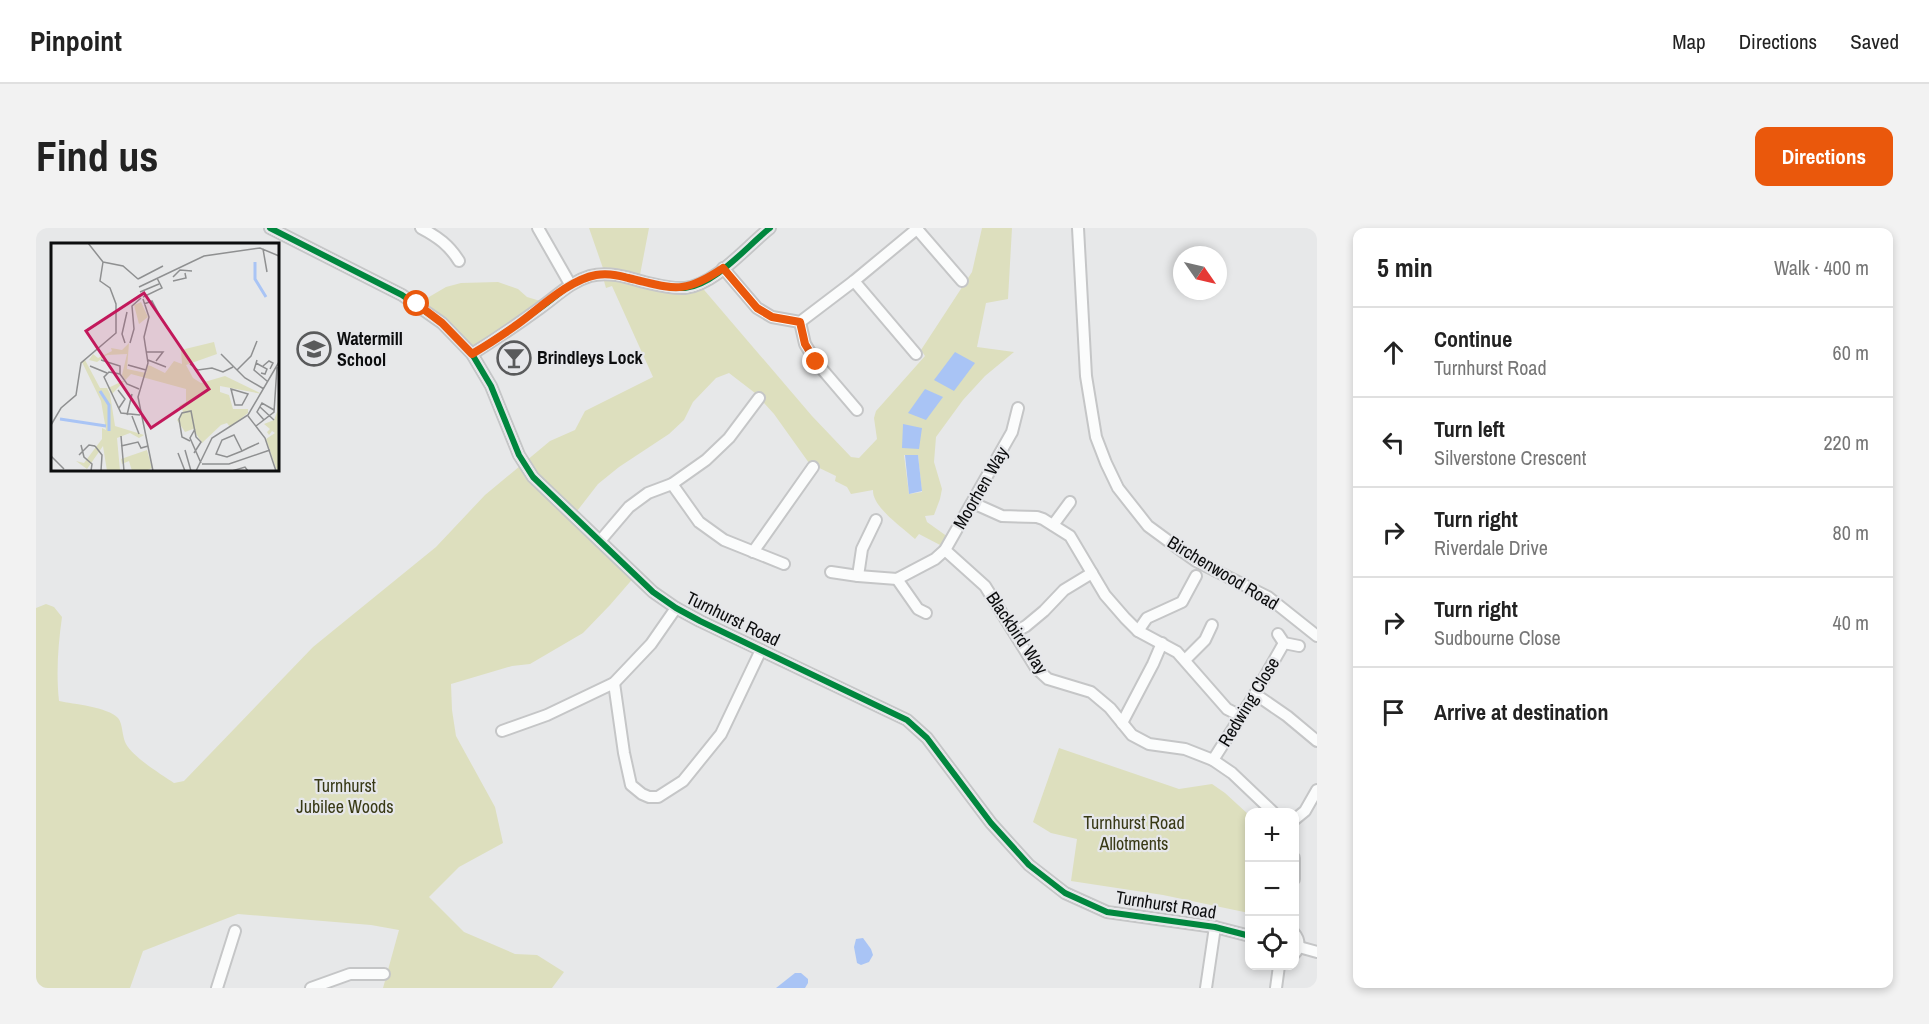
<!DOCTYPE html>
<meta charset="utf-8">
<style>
body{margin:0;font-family:"Archivo Narrow",sans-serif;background:#f2f2f2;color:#222}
.controls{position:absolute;right:18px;bottom:18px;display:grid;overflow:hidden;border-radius:12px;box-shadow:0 3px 9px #0003}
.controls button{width:54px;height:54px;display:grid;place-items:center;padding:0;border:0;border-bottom:2px solid #e0e0e0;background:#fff;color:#222;font:30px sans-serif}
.compass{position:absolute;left:1137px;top:18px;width:54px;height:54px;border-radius:50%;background:#fff;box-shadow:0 3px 9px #0003;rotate:124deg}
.stop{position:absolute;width:18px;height:18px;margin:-14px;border:4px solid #ea580c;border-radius:50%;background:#fff}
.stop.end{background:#ea580c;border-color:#fff;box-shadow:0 2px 6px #0008}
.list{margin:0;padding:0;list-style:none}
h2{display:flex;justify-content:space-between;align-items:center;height:78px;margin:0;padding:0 24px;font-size:26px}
h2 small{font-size:20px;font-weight:400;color:#767676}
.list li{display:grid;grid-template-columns:39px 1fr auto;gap:18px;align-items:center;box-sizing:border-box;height:90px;padding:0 24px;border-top:2px solid #e0e0e0}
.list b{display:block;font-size:22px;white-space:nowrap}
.list p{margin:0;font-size:20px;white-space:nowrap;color:#767676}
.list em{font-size:20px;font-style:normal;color:#767676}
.icon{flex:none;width:33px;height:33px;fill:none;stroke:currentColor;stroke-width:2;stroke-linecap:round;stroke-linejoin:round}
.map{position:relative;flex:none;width:1281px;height:760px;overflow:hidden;border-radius:12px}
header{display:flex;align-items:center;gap:36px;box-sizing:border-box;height:84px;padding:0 30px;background:#fff;border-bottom:2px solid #e0e0e0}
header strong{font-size:28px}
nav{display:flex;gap:33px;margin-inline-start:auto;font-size:21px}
.intro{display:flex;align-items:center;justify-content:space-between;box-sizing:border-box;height:144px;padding:0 36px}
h1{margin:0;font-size:42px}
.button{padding:15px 27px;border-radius:12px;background:#ea580c;color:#fff;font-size:21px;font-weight:700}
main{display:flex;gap:36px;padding:0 36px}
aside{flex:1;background:#fff;border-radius:12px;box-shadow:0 3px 9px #0003}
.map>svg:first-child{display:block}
</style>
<header>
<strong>Pinpoint</strong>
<nav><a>Map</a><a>Directions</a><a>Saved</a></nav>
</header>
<div class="intro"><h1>Find us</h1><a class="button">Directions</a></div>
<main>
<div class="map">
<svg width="1281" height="760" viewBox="0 0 1281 760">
<rect width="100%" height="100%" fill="#e7e8e9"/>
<!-- green -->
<g fill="#dddfbe" fill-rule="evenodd">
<path d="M553 0H613L603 52 625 58 663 56 776 188 815 229 823 230 841 211 838 190 840 183 889 128 885 122 936 44 946 0H976L972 71 950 75 941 119 978 124 949 148 927 172 900 209 898 234 906 261 904 271 898 287 889 288 891 294 912 309 906 318 883 306 879 311C866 299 836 279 837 262L815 266 811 259 799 253 800 248 773 235 738 186 719 165 693 145 680 150 657 174 648 192 633 206 583 239 562 256 538 287 600 347 574 377 547 405 494 436 476 438 415 456 416 482 420 508 459 579 467 615 423 639 393 669 428 704 479 726 501 727 528 744 516 760H347L363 702 335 697 202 686 107 723 94 760H0V380L10 376 18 379 26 389C22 418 20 444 23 473 37 476 72 479 82 490 87 496 86 509 90 516 97 529 126 547 138 555L148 553 277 419 400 319 449 267 514 213 539 202 549 183 617 149 576 58 570 60 566 46H569ZM868 227H882L886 264 873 266Z"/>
<polygon points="462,54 482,61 491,69 511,75 436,126 381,76 410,59 425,55"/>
<polygon points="1023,520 1143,561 1176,556 1189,565 1213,587 1213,685 1127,667 1035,653 1041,611 1015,605 997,594"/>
</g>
<!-- water -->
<g fill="#a9c4f5">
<polygon points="919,124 939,135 918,163 898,152"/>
<polygon points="889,161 907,169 890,192 872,185"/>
<polygon points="867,196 886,200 883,221 866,220"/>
<polygon points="869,227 882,227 886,263 873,266"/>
<polygon points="827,710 835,721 837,727 833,734 825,737 821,735 818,719 820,711"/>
<polygon points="759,745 765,745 772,751 772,755 769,760 740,760"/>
</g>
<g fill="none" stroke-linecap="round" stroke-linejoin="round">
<defs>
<g id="minor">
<polyline points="234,0 366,67 406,95 436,126 455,158 483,227 497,249 617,364 640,380 664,393 871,492 891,510 955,595 993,637 1029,665 1071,684 1179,699 1214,708"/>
<path d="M385 0C402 9 413 17 423 33"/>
<polyline points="502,0 534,56"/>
<polyline points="1042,0 1050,148 1060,209 1070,235 1082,260 1112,298 1146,323 1160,333 1232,369 1281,408"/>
<polyline points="881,1 926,53"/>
<polyline points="687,40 721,80 736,89 764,94 818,53 882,0"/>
<polyline points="818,53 880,126"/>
<polyline points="764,94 769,116 780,134 821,182"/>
<path d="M436 126C460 111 482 96 504 80 521 68 534 54 554 48 572 43 591 49 608 54 621 57 635 61 649 60 679 57 710 19 734 0"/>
<polyline points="636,256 663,294 688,312 748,336"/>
<polyline points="937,275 966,288 1001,289 1007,291 1034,308 1069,367 1089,390 1102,403 1141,424 1191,481 1205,488"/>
<polyline points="1017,297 1034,274"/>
<polyline points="564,313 593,279 612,265 636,256 670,232 693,210 723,170"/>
<polyline points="909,322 949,358 1000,440 1012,451 1055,464 1074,480 1096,507 1113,516 1149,521 1177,532 1196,545 1237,584"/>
<polyline points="717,324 777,239"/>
<polyline points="795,344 822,348 861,351 899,331 909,322 976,204 982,180"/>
<polyline points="822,348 826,321 840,292"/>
<polyline points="861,351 882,381 890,385"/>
<polyline points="1102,403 1111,390 1146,374 1160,348"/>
<polyline points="979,404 990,398 1008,383 1028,362 1056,345"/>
<polyline points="1242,406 1248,415 1263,418"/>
<polyline points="1149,432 1169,412 1176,397"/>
<polyline points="578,455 588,525 595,557 606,566 613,569 622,569 647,553 685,506 725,422"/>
<polyline points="1219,466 1251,488 1281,513"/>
<polyline points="1086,495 1117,436 1126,415"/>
<polyline points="466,503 511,487 578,455 615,416 640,380"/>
<polyline points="1177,532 1219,466 1248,415"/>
<polyline points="1258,592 1269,583 1281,562"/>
<polyline points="1258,630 1258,651"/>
<path d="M1258 705C1264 712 1264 720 1258 726"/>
<polyline points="1263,719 1281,724"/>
<polyline points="181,760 199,703"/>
<polyline points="275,760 314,746 348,746"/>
<polyline points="1170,760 1179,699"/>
<polyline points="1240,760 1243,738"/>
</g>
</defs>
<!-- minor casing -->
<use href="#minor" stroke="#c5c6c7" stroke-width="14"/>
<!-- minor -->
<use href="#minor" stroke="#fbfcfc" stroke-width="10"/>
<defs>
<g id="cycleway">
<polyline points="234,0 366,67 406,95 436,126 455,158 483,227 497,249 617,364 640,380 664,393 871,492 891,510 955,595 993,637 1029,665 1071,684 1179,699 1214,708"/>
<path d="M436 126C460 111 482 96 504 80 521 68 534 54 554 48 572 43 591 49 608 54 621 57 635 61 649 60 679 57 710 19 734 0"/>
</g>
</defs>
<!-- cycleway casing -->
<use href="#cycleway" stroke="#e6e7ea" stroke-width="10"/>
<!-- cycleway -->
<use href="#cycleway" stroke="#00873e" stroke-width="6"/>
</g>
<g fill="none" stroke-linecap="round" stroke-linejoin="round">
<!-- route -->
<path stroke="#ea580c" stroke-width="8" d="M381 76 406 95 436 126C451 117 465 108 479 98 502 82 532 52 560 47 570 45 582 47 592 50 637 60 646 68 687 40L721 80 736 89 764 94 769 116 780 134"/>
</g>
<!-- icons -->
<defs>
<symbol id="school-ring" viewBox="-11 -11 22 22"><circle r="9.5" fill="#e6e7ea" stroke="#595a5b" stroke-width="1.5"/><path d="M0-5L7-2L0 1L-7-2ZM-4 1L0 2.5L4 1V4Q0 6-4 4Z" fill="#595a5b"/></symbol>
<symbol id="bar-ring" viewBox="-11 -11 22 22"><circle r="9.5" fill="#e6e7ea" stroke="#595a5b" stroke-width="1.5"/><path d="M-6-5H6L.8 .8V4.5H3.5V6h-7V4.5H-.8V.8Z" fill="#595a5b"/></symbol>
</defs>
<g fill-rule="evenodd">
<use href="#school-ring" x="259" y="102" width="38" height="38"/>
<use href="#bar-ring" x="459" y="111" width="38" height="38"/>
</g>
<g text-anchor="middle" stroke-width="4.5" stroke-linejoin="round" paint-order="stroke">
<!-- poi labels -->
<g font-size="18" font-weight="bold" fill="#0c0d0e" stroke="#e6e7ea" text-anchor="start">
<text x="301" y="117">Watermill<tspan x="301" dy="21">School</tspan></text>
<text x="501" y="136">Brindleys Lock</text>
</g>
<!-- street labels -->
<g font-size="18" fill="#0c0d0e" stroke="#e6e7ea">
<text transform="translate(945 260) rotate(-60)" y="6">Moorhen Way</text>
<text transform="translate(1187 345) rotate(31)" y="6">Birchenwood Road</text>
<text transform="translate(697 391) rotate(26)" y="6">Turnhurst Road</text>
<text transform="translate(981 405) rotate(56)" y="6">Blackbird Way</text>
<text transform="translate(1213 474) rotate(-59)" y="6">Redwing Close</text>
<text transform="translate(1130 677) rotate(9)" y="6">Turnhurst Road</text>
</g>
<!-- park labels -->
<g font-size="18" fill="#383915" stroke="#e6e7ea">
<text x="309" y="564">Turnhurst<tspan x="309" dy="21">Jubilee Woods</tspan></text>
<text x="1098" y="601">Turnhurst Road<tspan x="1098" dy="21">Allotments</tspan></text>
</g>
</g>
<!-- overview -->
<g transform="translate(15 15)">
<rect width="228" height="228" fill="#e7e8e9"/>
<path d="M90 59 97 74 88 81 83 62ZM163 99 166 111 135 122 142 135 150 140 174 133 211 151 169 143V149L178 152 182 166H197V170L179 184 176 180 170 182 151 200 142 186 134 189 126 177 132 168 128 163 135 159V146L80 131 61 151 57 145 74 137 71 132 76 111 56 112 46 119 38 117 42 111 47 115 61 108 60 105 71 107 78 100 76 126 95 130 96 122 100 123 114 130 123 118 131 121 130 107ZM34 117 49 145H56L59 151 64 183 93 192 88 195 79 190 66 195 69 228H56L52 203 36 226 25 218 33 220 51 196V185L55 187 50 158 31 119ZM228 136V228H226L215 196 224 190 221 188 218 192 216 189 219 186 213 181 223 177 226 169ZM96 207 101 225 97 227 81 228 78 218 71 221 70 216Z" fill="#dddfbe"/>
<path fill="none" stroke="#a9c4f5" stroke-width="3" d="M204 19V36L215 54M49 148 58 162V188M9 176 55 183"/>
<path fill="none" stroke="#8f9091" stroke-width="1.5" d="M37 0 52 19M212 6 216 29M52 19 72 23 87 36M122 34 129 27 141 28M87 36 112 23M122 38 135 35 134 30M88 44 153 13 209 5 228 13M89 49 108 41M92 54 111 45 106 35M92 56 98 74 93 94 97 120 87 154 102 228M93 61 101 58 110 75M74 100 71 91 76 69M79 100 83 86 81 63 90 55M95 109H112L105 118M170 111 194 135 213 146M50 117 69 123V131M97 117 115 124M206 117 203 127 216 138M205 120 216 126 214 131 210 130M139 121 147 127 161 125 172 129 182 124M77 122 95 127M39 123 56 130M212 123 218 118 222 120 219 126M186 127 200 113 206 98M88 146 76 141 69 131 58 129 53 134 70 170 89 172M180 146 197 151 191 162H184ZM67 147 74 156 68 165M209 164 223 177M76 172 81 151M81 173 88 191M197 173 214 195 225 228M213 177 206 169 211 160 223 167M0 182 10 165 25 152 30 120 65 90V61L59 45 49 38 52 19M205 183 223 169 226 124M144 186 139 195 150 220M70 193 73 228M139 198 131 194 128 176 131 170 140 168 145 194 150 199 143 210M30 202 33 214 41 221 40 228M44 203 51 212 50 228M70 203 87 199 90 205 97 203M134 207 140 228M191 208 183 192 171 197 165 211 176 214 191 208 197 205 208 200M127 210 134 228M28 212 38 202 44 203M0 213 13 226M151 221H178L219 207M145 228 161 195 197 172 228 119M181 228 194 224 197 228"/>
<path fill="#c2185b" fill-opacity="0.15" stroke="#c2185b" stroke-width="3" d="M93 50 158 146 100 185 35 88Z"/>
<rect width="228" height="228" fill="none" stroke="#0c0d0e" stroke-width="3"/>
</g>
</svg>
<div class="controls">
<button>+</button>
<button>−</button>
<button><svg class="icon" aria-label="locate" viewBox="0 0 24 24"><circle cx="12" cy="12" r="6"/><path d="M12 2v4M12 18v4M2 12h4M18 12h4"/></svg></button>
</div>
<svg class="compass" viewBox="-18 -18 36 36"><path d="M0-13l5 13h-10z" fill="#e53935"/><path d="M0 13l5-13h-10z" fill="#767676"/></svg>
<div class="stop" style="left:381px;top:76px"></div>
<div class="stop end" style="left:780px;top:134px"></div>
</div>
<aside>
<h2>5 min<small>Walk · 400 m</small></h2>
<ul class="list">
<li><svg class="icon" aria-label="ahead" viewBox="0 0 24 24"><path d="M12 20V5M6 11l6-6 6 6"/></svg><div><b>Continue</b><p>Turnhurst Road</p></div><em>60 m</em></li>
<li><svg class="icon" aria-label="left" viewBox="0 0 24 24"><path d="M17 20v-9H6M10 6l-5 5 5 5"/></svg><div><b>Turn left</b><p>Silverstone Crescent</p></div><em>220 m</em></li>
<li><svg class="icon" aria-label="right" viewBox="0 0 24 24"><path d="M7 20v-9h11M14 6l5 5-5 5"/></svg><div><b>Turn right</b><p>Riverdale Drive</p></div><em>80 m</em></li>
<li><svg class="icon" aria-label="right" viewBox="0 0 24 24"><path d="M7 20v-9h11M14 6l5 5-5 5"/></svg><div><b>Turn right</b><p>Sudbourne Close</p></div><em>40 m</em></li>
<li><svg class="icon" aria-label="arrive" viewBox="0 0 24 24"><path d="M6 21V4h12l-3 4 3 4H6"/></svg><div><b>Arrive at destination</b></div></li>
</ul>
</aside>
</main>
